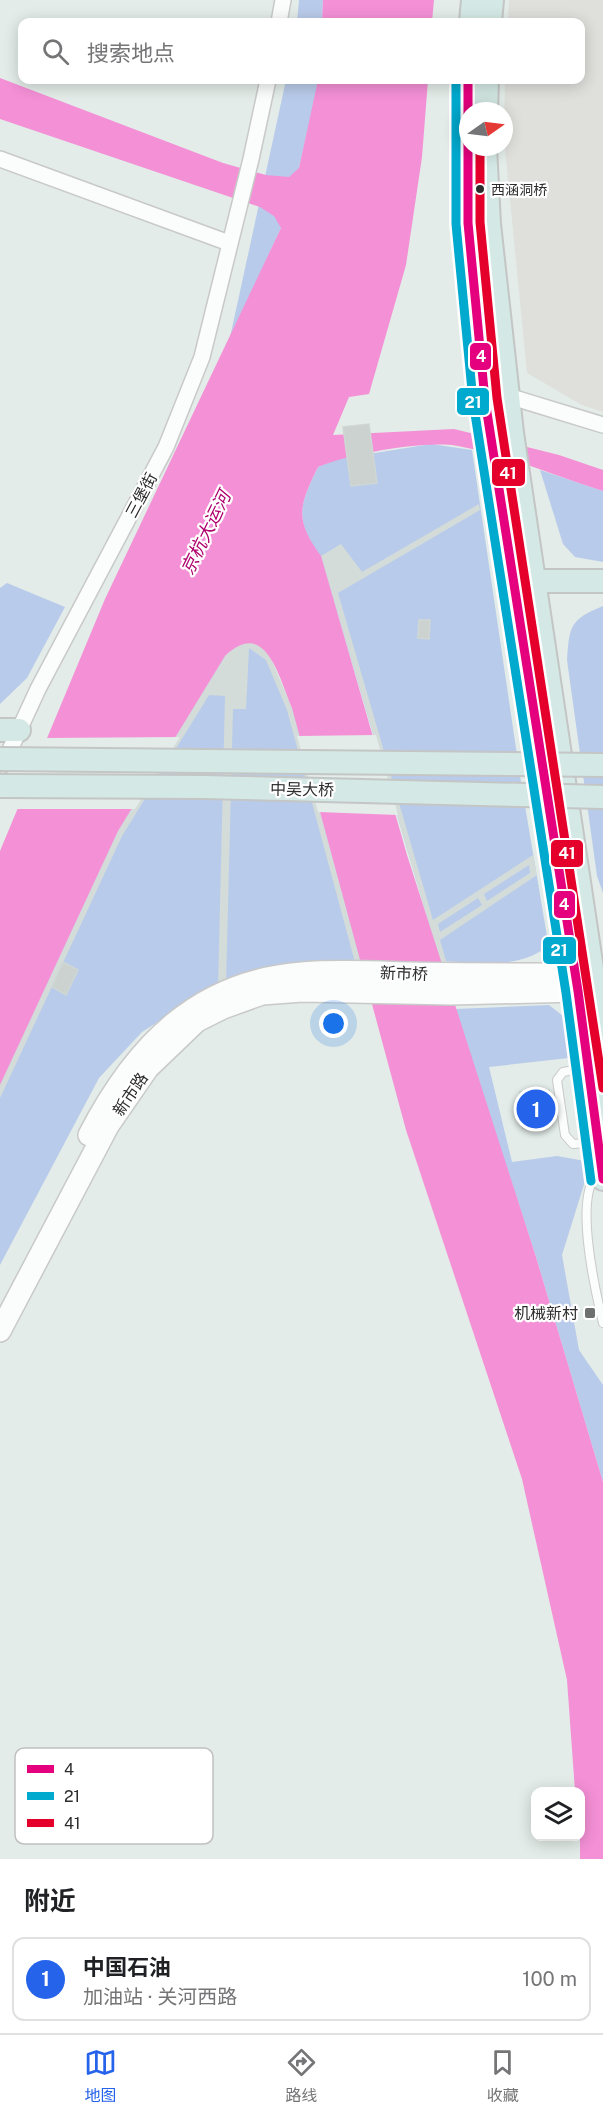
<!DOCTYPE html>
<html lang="zh">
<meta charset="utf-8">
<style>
body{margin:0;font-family:"Public Sans","Noto Sans SC",sans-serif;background:#f2f2f2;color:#202124}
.controls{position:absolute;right:18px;bottom:18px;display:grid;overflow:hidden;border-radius:12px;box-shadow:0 3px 15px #0003}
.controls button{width:54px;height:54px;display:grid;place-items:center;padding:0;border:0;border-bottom:2px solid #e0e0e0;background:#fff;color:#202124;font:30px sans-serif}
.compass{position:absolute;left:459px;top:102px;width:54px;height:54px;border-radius:50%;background:#fff;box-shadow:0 3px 15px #0003;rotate:76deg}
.you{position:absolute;left:334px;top:1024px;width:21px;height:21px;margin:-15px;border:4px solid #fff;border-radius:50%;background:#1a73e8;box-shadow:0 0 0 9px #1a73e833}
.badge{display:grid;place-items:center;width:39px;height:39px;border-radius:50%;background:#2563eb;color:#fff;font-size:20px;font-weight:700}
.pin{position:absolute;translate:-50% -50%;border:3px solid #fff;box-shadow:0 2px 6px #0006}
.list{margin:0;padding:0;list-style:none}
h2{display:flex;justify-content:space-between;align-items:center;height:78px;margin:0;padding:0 24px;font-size:26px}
h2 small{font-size:20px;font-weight:400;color:#757577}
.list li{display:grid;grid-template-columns:39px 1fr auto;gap:18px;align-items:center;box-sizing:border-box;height:84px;margin:0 12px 12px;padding:0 12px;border:2px solid #e0e0e0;border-radius:12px}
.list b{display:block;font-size:22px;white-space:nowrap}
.list p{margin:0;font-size:20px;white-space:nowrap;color:#757577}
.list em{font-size:20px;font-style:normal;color:#757577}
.icon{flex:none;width:33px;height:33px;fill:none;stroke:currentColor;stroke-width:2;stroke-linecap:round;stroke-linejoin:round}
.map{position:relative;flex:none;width:603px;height:1859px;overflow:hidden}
.search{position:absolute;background:#fff;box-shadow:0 3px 15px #0003;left:18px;right:18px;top:18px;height:66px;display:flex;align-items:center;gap:15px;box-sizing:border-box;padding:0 21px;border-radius:12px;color:#757577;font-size:22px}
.sheet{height:174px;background:#fff}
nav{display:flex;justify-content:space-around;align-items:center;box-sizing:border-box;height:84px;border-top:2px solid #e0e0e0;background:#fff;font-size:16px;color:#757577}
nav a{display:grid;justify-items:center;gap:3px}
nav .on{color:#2563eb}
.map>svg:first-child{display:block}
</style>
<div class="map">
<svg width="603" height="1859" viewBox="0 0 603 1859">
<rect width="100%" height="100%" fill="#e3ece8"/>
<!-- industrial -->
<polygon fill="#dfdfdc" points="509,0 603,0 603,412 582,405 527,373 504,138 505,80 580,80 580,22 508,22"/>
<!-- green -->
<g fill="#b9cbea">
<polygon points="299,0 323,0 322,22 297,22"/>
<polygon points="286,80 318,80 317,90 299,168 281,228 229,342"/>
<path d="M431 444 472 450 521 782 547 936 545 948C516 970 475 962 440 961L321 557C294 519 299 506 318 467L337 459Z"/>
<polygon points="540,470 603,491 603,562 575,557 563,544"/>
<polygon points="7,583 65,607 27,678 0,704 0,588"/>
<path d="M603 606V893L597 876 567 660C569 627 570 619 603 606Z"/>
<polygon points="257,643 292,708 362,966 192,1000 142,1032 99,1078 0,1265 0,1085 118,831 225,656"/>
<polygon points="549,1005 572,1023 578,1057 489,1067 512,1162 557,1156 591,1162 562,1255 579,1350 603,1385 603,1482 536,1257 455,1009"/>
</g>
<!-- plaza -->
<g fill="#d3dcd9" fill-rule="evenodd">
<path d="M479 504 480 510 338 593 433 920 533 855 537 875 440 940 446 961H440L321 556 341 544 362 572ZM529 865 530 873 487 901 484 894ZM478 898 482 905 440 932 438 924Z"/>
<polygon points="248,642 257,643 270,656 292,708 362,966 356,966 287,710 266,660 249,648 246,709 233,709 226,985 218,989 225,696 209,695 122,836 0,1098 0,1085 118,831 225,656 235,647"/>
</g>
<!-- water -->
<g fill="#f490d6">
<polygon points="323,0 434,0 432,22 322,22"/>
<path d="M0 78 223 163 266 175 289 177 299 168 318 80H428L422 157 406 265 369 394 349 397 333 435 454 429 559 455 603 470V491C556 476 507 455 458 446 424 440 350 454 318 467 299 506 294 519 321 556L407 855 536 1257 603 1482V1859H580V1792L575 1791 567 1680 522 1479 406 1130 292 708C279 678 266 617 225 656L118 831 0 1085V851L105 599 281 228 274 216 260 207 0 119Z"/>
</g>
<!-- pier -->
<g fill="#e3ece8">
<polygon points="376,735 398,815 318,812 297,736"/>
<polygon points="180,737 135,809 14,809 44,738"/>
</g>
<!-- building -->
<g fill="#ccd2cf" stroke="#cfd7d4" stroke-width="1.5">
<polygon points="369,424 377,483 351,486 343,427"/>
<polygon points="419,620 430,620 429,639 418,638"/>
<polygon points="63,962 78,970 66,995 52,987"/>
<polygon points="549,1090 552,1125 523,1128 520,1092"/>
</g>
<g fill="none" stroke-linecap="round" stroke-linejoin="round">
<defs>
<g id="lane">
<polyline points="585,1068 563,1072 557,1080 565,1135 573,1144 596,1142"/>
<path d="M598 1174C573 1195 596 1294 603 1323"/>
</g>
<g id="street">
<polyline points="279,22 283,0"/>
<polyline points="0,159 229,243"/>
<polyline points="485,400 508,396 603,425"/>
<polyline points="3,765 38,689 166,447 202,357 251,159 268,80"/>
</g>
<g id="secondary">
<path d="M89 1135C135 1046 197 981 302 973 338 970 375 972 411 973 466 974 520 974 575 974"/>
<polyline points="0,1331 108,1126 148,1068 197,1021 223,1008 262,994 302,991 451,994 578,991"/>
</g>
<g id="primary">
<polyline points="471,22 473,0"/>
<polyline points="490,22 492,0"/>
<polyline points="468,80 468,223 485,400 578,991 603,1179"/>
<polyline points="486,111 487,80"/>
<polyline points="485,147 489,224 512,433 603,1043"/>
<polyline points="523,585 535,581 603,581"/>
<polyline points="0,730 19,730"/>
</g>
</defs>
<!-- lane casing -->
<use href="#lane" stroke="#c8c9c8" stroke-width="10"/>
<!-- street casing -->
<use href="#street" stroke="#c8c9c8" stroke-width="18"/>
<!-- secondary casing -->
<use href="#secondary" stroke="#c8c9c8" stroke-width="24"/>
<!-- primary casing -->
<use href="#primary" stroke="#c3c6c5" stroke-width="26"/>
<!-- lane -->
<use href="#lane" stroke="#fbfcfc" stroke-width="8"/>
<!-- street -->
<use href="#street" stroke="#fbfcfc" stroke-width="15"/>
<!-- secondary -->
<use href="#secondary" stroke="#fbfcfc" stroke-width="21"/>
<!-- primary -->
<use href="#primary" stroke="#d4e9e5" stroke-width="22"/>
<defs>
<g id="primary-bridge">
<polyline points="0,759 603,765"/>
<polyline points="0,786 203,787 603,797"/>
</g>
</defs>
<!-- primary-bridge casing -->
<use href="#primary-bridge" stroke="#c3c6c5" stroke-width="26" stroke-linecap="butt"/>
<!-- primary-bridge -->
<use href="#primary-bridge" stroke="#d4e9e5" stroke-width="22"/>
<defs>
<polyline id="bus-1" points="468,80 468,223 485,400 578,991 603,1179"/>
<polyline id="bus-2" points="456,80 456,224 473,401 566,993 591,1181"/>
<polyline id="bus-3" points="480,147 480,222 497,398 603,1088"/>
</defs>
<!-- bus-1 casing -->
<use href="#bus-1" stroke="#fff" stroke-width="14"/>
<!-- bus-2 casing -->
<use href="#bus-2" stroke="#fff" stroke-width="14"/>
<!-- bus-3 casing -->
<use href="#bus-3" stroke="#fff" stroke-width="14"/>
<!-- bus-1 -->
<use href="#bus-1" stroke="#e5007d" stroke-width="9"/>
<!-- bus-2 -->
<use href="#bus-2" stroke="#00a9ce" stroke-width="9"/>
<!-- bus-3 -->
<use href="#bus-3" stroke="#e4002b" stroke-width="9"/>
</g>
<!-- markers -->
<circle fill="#2d2d2d" stroke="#fff" stroke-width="2" cx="480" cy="189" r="5"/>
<rect fill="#6d706e" stroke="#fff" stroke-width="2" x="584" y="1307" width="12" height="12" rx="3"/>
<g text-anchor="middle" stroke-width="4.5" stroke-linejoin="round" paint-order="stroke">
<!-- bus labels -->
<g font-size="14" fill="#2d2d2d" stroke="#fff" text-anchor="start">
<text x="491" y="195">西涵洞桥</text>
</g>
<!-- street labels -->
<g font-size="16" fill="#2d2d2d" stroke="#fff">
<text transform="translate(141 495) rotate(-62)" y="6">三堡街</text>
<text transform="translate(302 789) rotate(1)" y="6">中吴大桥</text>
<text transform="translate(404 973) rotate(2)" y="6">新市桥</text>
<text transform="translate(130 1094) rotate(-56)" y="6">新市路</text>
</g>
<!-- poi labels -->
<g font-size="16" fill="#2d2d2d" stroke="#fff" text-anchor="end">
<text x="578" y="1319">机械新村</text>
</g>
<!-- water labels -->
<g font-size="18" font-style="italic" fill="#af006d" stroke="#fff">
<text transform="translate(206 533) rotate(-64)" y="6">京杭大运河</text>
</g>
</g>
<!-- legend -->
<rect x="15" y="1748" width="198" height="96" rx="9" fill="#fff" stroke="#c0c0c0" stroke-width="1.5"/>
<rect x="27" y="1765" width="27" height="8" fill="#e5007d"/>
<rect x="27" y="1792" width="27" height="8" fill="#00a9ce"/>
<rect x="27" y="1819" width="27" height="8" fill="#e4002b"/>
<g font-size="16" fill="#2d2d2d">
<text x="64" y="1775">4</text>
<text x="64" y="1802">21</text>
<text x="64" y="1829">41</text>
</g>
<g stroke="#fff" stroke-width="2">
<rect x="469" y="342" width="23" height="29" rx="6" fill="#e5007d"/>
<rect x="456" y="387" width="34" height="29" rx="6" fill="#00a9ce"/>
<rect x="491" y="458" width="35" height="29" rx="6" fill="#e4002b"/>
<rect x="550" y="839" width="34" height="29" rx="6" fill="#e4002b"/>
<rect x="553" y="890" width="23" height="29" rx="6" fill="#e5007d"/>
<rect x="542" y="936" width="35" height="29" rx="6" fill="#00a9ce"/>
</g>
<g font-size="16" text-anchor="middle" font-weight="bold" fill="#fff">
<text x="481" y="362">4</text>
<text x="473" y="408">21</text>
<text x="508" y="479">41</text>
<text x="567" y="859">41</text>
<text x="564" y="910">4</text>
<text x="559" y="956">21</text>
</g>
</svg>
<div class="controls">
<button><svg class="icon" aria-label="layers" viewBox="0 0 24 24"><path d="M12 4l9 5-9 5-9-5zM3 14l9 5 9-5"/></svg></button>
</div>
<svg class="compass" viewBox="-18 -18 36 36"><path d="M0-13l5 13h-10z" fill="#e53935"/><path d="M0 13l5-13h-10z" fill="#757577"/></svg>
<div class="you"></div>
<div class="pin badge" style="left:536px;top:1109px">1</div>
<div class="search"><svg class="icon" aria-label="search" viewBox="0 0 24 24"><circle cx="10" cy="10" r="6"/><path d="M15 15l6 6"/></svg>搜索地点</div>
</div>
<section class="sheet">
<h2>附近<small></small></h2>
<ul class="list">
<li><span class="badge">1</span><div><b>中国石油</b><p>加油站 · 关河西路</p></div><em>100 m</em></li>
</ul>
</section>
<nav>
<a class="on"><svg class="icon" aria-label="map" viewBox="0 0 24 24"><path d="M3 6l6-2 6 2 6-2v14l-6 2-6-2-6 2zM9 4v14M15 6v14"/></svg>地图</a>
<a><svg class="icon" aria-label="directions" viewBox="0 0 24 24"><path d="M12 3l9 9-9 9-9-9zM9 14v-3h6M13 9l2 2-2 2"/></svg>路线</a>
<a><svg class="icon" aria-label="saved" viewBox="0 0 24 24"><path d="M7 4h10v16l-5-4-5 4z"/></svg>收藏</a>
</nav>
